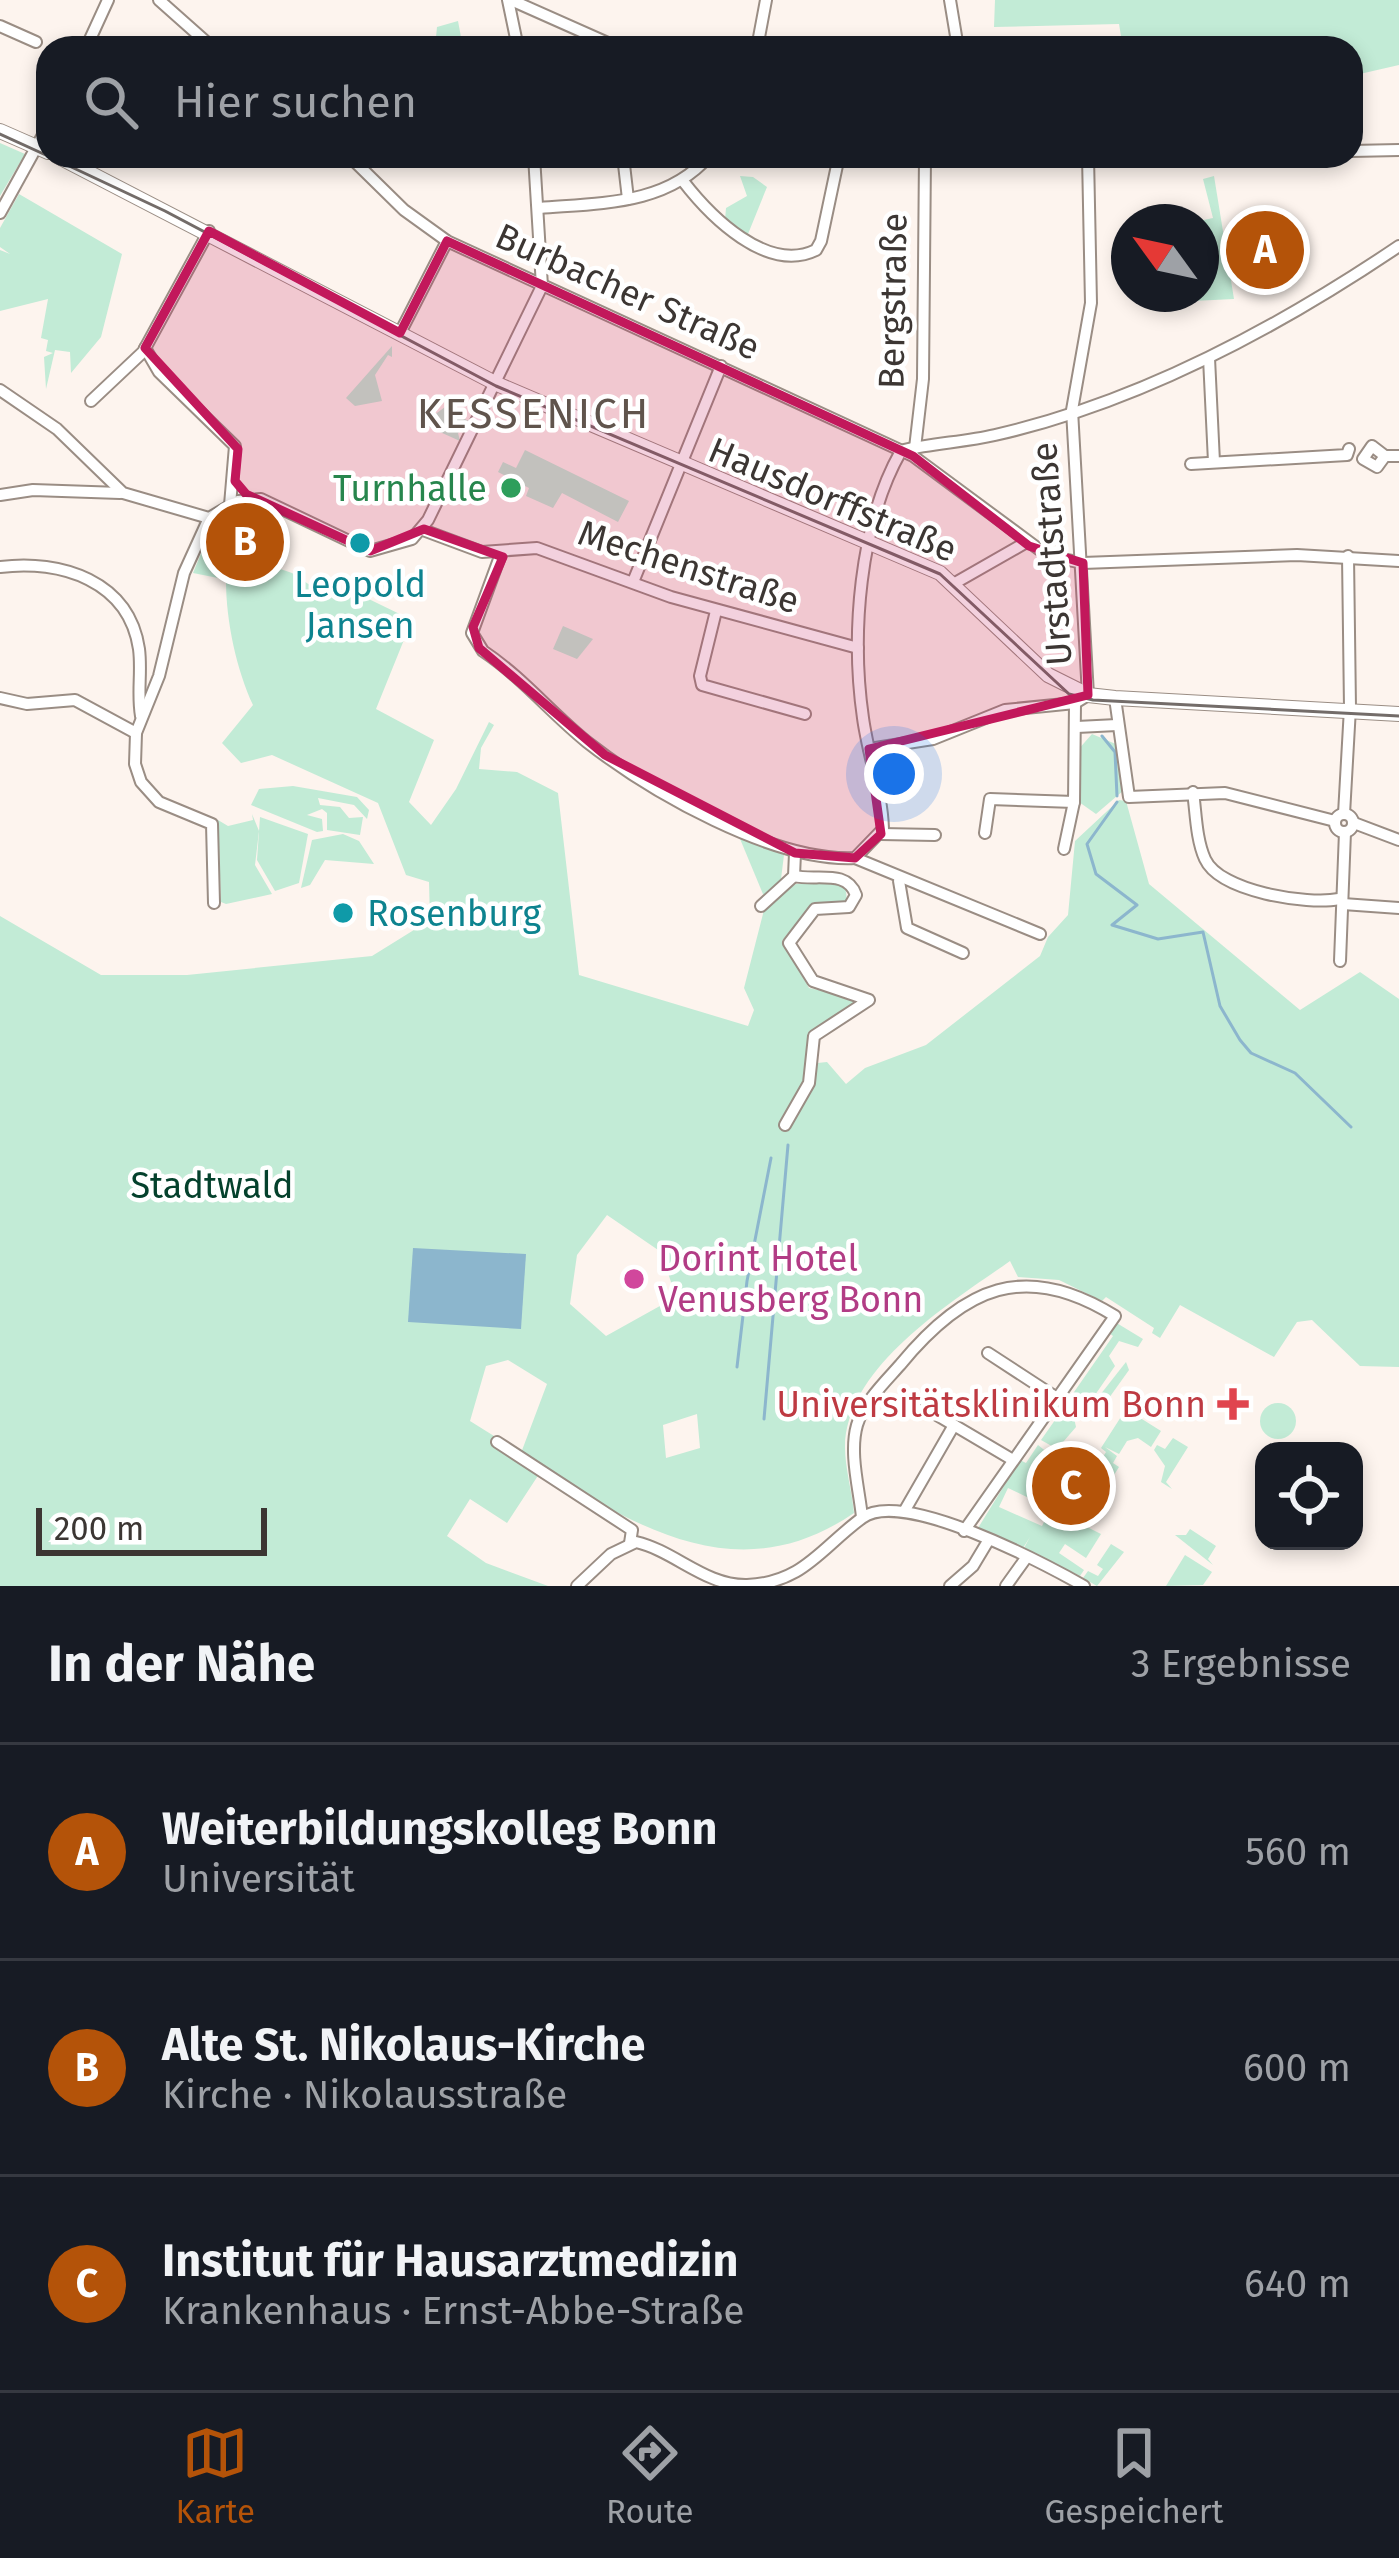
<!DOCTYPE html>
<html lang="de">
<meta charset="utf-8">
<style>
body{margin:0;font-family:"Fira Sans",sans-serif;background:#20242c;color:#f1f3f6}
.controls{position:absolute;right:36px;bottom:36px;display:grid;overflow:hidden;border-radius:24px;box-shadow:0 6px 18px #0003}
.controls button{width:108px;height:108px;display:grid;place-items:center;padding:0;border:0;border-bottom:3px solid #363941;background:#171b24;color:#f1f3f6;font:60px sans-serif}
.compass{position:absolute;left:1111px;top:204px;width:108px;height:108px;border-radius:50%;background:#171b24;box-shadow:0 6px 18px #0003;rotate:303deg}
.scale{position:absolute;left:36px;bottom:30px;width:231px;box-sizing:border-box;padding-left:12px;border:6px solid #3c3633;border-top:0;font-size:33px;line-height:42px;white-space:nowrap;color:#3c3633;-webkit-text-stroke:9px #fff;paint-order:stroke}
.you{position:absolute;left:894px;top:774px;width:42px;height:42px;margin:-30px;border:9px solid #fff;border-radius:50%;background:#1a73e8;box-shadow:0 0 0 18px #1a73e833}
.badge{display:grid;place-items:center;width:78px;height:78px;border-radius:50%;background:#b45309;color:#fff;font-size:39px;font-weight:700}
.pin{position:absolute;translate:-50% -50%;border:6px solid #fff;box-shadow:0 3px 12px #0006}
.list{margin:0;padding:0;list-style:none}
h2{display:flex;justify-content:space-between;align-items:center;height:156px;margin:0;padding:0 48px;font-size:51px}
h2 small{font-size:39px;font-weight:400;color:#9ea1a6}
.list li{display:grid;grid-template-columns:78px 1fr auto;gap:36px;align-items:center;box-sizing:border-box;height:216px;padding:0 48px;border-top:3px solid #363941}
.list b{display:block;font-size:45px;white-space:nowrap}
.list p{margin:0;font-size:39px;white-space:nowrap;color:#9ea1a6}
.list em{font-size:39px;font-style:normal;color:#9ea1a6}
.icon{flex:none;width:66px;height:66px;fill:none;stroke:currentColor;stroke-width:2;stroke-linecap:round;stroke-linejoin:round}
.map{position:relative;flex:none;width:1399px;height:1586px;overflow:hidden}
.search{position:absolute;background:#171b24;box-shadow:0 6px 18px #0003;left:36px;right:36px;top:36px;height:132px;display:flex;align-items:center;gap:30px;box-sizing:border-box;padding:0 42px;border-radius:36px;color:#9ea1a6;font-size:45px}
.sheet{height:804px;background:#171b24}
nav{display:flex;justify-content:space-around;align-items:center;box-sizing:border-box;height:168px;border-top:3px solid #363941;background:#171b24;font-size:33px;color:#9ea1a6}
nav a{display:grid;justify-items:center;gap:6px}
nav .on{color:#b45309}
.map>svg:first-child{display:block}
</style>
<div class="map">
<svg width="1399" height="1586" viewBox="0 0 1399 1586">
<rect width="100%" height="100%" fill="#fdf4ee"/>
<!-- green -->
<g fill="#c2ebd6" fill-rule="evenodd">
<polygon points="995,0 1399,0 1399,65 1351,76 1351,48 1201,48 1199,41 1123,48 1119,24 994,27"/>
<polygon points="458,21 463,48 435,48 437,27"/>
<polygon points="0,143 25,154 0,196"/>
<polygon points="740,176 753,177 767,187 748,234 725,220 726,208 747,196"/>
<polygon points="1214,176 1234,299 1193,301 1191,294 1201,294 1201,222 1194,222 1213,218 1203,179"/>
<polygon points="19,194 122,254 101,337 71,373 70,352 55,350 46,389 44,357 53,353 46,351 48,340 41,338 48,299 0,311 0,250 10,254 0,247 0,228"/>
<polygon points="392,346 392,357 388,355 375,375 382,401 355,406 346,398"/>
<polygon points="445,407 470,422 458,433 460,441 422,424"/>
<polygon points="525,450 629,501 618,522 562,493 553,508 526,496 529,488 498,472 503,462 516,468"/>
<polygon points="219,529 211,572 218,578 193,573 209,534"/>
<path d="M228 551 292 573 329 598 344 587 412 620 376 709 434 740 409 802 431 825 456 789 489 722 494 725 481 748 479 769 517 772 558 793 579 975 748 1026 754 1010 744 988 765 906 796 884H845L847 901 807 909 782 941 809 988 860 999 807 1037 808 1064 827 1062 846 1084 865 1068 926 1045 1040 956 1048 937 1068 915 1075 841 1119 800 1126 801 1149 884 1300 1010 1360 972 1399 999V1367L1360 1366 1312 1320 1297 1322 1274 1357 1180 1305 1160 1338 1152 1333 1154 1328 1106 1297 1102 1301 1059 1280 1018 1277 1010 1261C952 1302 846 1366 845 1447 845 1468 852 1491 854 1513 747 1586 650 1538 543 1468L507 1523 470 1499 447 1536 486 1563 548 1586H0V916L101 975H187L372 956 430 920 429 882 406 875 378 803 272 755 241 763 222 743 253 705C233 662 221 598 228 551ZM607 1215 661 1252 676 1297 606 1336 570 1304 577 1255ZM508 1360 547 1384 521 1453 470 1421 486 1366ZM697 1414 700 1448 666 1458 663 1425Z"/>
<polygon points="563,626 593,639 577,659 553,649"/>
<polygon points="1092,734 1118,745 1124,790 1096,814 1079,802 1077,751"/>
<polygon points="293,786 357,797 369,810 367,819 354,805 318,798 320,805 340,807 349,818 363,817 360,835 327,830 327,813 322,809 307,815 322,819 323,831 317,832 251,805 259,789"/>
<polygon points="252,814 259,831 255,865 272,894 226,904 221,902 218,820 228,826 253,820"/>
<polygon points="260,817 308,834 299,883 275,891 257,860"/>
<polygon points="343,834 359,841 374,864 325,860 310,885 301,888 312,840"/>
<polygon points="738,834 784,855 780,887 765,899"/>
<polygon points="1115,1322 1143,1339 1138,1347 1119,1341 1109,1356 1115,1366 1095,1395 1072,1410 1065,1405 1113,1336 1108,1332"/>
<polygon points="1126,1362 1129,1370 1104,1405 1089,1409"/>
<circle cx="1278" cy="1421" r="18"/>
<polygon points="1057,1407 1074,1418 1076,1427 1057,1449 1041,1440 1060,1413"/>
<polygon points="1126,1409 1161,1431 1151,1447 1138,1438 1127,1441 1119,1454 1105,1447 1117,1456 1113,1463 1119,1467 1104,1491 1087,1483 1106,1452 1101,1448"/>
<polygon points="1173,1438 1188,1447 1166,1482 1172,1489 1161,1482 1165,1466 1154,1450 1157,1445 1165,1449"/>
<polygon points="1038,1445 1048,1453 1047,1473 1042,1470 1035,1501 1008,1488 999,1507 1042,1526 1047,1516 1053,1520 1057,1515 1044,1507 1051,1501 1065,1509 1061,1514 1101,1534 1086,1558 1065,1544 1059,1553 1084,1570 1080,1576 1024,1548 1030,1537 1023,1548 978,1528 1020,1460 1026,1463"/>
<polygon points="1190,1529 1216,1546 1208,1559 1213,1565 1175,1535 1186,1535"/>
<polygon points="1111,1544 1124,1552 1097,1586 1083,1578 1088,1571 1098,1576 1103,1569 1097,1565"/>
<polygon points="1185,1555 1212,1572 1203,1585 1166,1586"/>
</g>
<!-- water -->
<polygon fill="#8cb6cd" points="413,1248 526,1254 521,1329 408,1322"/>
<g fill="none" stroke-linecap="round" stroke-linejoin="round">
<!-- stream -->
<g stroke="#8cb6cd" stroke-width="3">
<polyline points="1102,736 1115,752 1117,796"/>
<polyline points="1117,802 1087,844 1096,874 1137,905 1112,925 1158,939 1203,932 1220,1006 1240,1040 1251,1053 1295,1073 1351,1127"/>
<polyline points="737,1367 747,1281 771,1158"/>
<polyline points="764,1419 788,1145"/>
</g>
<defs>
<g id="minor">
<polyline points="159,0 213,48"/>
<polyline points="508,0 518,48"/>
<polyline points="511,0 619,48"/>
<polyline points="950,0 958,48"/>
<polyline points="0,26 36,42"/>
<polyline points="86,48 108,0"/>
<polyline points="757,48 766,0"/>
<polyline points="1351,151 1399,150"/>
<polyline points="349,156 404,210 447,241 913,456 1048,556 1083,563 1297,555 1399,561"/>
<polyline points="623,156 628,199"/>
<polyline points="1218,156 1303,156"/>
<path d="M683 181C710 216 767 274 816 250L821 241 839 156"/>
<path d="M540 208C600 203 667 205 709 156"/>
<polyline points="0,213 48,126"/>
<polyline points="400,333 447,241"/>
<polyline points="145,348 159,372 235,446 230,505"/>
<polyline points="1209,358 1214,462"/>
<polyline points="0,390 57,429 123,493 209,518 238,501 261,499 370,551 412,539 428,520 542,286 534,156"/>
<polyline points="91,401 143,352 209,231"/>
<polyline points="915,448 923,379 925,156"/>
<path d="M904 450C934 443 965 442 995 435 1137 403 1279 327 1399 246"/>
<polyline points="1385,456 1377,467 1363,459 1372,446 1385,456 1399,456"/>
<polyline points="1191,464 1347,455 1349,449"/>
<polyline points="0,495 33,490 120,493"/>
<polyline points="209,518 184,573 159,676 136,733 135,764 141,782 159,802 212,824 214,903"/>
<polyline points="423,530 482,552 537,548 671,597 858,648"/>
<path d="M502 551 472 633 483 651C522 677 551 713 587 742 651 792 773 862 855 858L883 829C882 792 868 755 863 718 851 635 859 525 901 451"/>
<path d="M0 567C61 559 129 581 139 649 142 672 137 693 141 716"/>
<polyline points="633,582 721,366"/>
<polyline points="955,583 1025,543"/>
<polyline points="716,611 700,676 702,685 805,714"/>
<polyline points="0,698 27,704 75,700 136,733"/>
<polyline points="1115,698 1129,797 1225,793 1335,821"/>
<polyline points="1077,727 1117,725"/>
<polyline points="869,749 933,739 1005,710 1075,703 1088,695 1072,410 1091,303 1088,156"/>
<path d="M1193 792C1196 813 1196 839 1205 859 1220 892 1307 905 1339 899"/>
<circle cx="1344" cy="823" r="9"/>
<polyline points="1344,814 1350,708 1348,556"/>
<polyline points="1354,823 1399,840"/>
<polyline points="985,833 990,799 1074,802 1075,703"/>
<polyline points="881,834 935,835"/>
<polyline points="1064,849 1074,802"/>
<polyline points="855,858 1040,934"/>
<polyline points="899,881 907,928 963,953"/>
<polyline points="1343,904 1399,908"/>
<polyline points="761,906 794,876 795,853"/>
<polyline points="1340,961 1345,832"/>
<path d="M785 1125 809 1083 814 1036 869 1000 813 981 789 943 815 909 849 907 856 895C847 869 817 881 794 876"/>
<polyline points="988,1353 1057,1398"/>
<polyline points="925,1408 1013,1460"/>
<polyline points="497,1442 632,1530 630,1543"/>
<polyline points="905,1510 954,1425"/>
<path d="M862 1517C859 1488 849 1453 857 1425 864 1402 885 1382 900 1365 964 1287 1025 1260 1115 1316L964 1531"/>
<path d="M577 1586 611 1554 636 1542C675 1551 705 1586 747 1585 803 1583 821 1548 862 1518 902 1488 1043 1563 1084 1586"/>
<polyline points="950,1586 973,1566 988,1541"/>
<polyline points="1006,1586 1026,1558"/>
</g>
<g id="major">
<polyline points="0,131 48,152"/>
<polyline points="57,156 497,384 940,573 1048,675 1088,695 1115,698 1399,714"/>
</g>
</defs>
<!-- minor casing -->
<use href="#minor" stroke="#9a8d84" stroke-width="14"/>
<!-- major casing -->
<use href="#major" stroke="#9a8d84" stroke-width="16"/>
<!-- minor -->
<use href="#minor" stroke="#fff" stroke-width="10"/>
<!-- major -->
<use href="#major" stroke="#fff" stroke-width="14"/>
<!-- tram -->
<g stroke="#736c69" stroke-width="3">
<polyline points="0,134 48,156"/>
<polyline points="48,156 165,211 496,386 940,574 1069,694 1093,700 1399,716"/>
</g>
</g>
<!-- marked area -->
<path fill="#c2185b" fill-opacity="0.2" stroke="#c2185b" stroke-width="9" stroke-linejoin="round" d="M209 231 400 333 447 241 913 456 1029 546 1083 563 1088 695 869 749 881 834 855 858 795 853 605 755 479 648 473 627 503 557 424 529 370 551 246 494 235 481 238 449 145 348Z"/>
<!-- markers -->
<circle fill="#2e9e5b" stroke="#fff" stroke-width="4.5" cx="511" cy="488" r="12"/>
<g fill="#0f9aa8" stroke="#fff" stroke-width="4.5">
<circle cx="360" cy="543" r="12"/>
<circle cx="343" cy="913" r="12"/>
</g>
<circle fill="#d1479c" stroke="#fff" stroke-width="4.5" cx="634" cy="1279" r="12"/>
<path fill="#e0444e" stroke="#fff" stroke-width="4.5" d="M1227 1386h12v12h12v12h-12v12h-12v-12h-12v-12h12z"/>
<g text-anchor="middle" stroke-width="9" stroke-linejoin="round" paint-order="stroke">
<!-- street labels -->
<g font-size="36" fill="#3c3633" stroke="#fff">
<text transform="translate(628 291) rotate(24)" y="13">Burbacher Straße</text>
<text transform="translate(892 301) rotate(-89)" y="13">Bergstraße</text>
<text transform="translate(833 499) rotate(23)" y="13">Hausdorffstraße</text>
<text transform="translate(1051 554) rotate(-94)" y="13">Urstadtstraße</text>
<text transform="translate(689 566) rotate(18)" y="13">Mechenstraße</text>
</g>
<!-- leisure labels -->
<g font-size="36" fill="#27864d" stroke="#fff" text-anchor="end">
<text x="487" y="501">Turnhalle</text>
</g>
<!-- culture labels -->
<g font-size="36" fill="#0d838f" stroke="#fff">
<text x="360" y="597">Leopold<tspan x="360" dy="41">Jansen</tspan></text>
<text x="367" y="926" text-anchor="start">Rosenburg</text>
</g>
<!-- park labels -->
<g font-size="36" fill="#04412c" stroke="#fff">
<text x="212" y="1198">Stadtwald</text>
</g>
<!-- hotel labels -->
<g font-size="36" fill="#b23c85" stroke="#fff" text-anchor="start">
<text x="658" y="1271">Dorint Hotel<tspan x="658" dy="41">Venusberg Bonn</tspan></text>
</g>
<!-- health labels -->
<g font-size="36" fill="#be3a42" stroke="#fff" text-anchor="end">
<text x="1206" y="1417">Universitätsklinikum Bonn</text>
</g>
<!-- quarter labels -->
<g font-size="42" letter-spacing="3" fill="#60544c" stroke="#fff">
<text x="534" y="428">KESSENICH</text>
</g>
</g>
</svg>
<div class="controls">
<button><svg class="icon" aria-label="locate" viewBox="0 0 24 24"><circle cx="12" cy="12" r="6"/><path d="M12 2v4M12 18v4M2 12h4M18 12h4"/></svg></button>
</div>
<svg class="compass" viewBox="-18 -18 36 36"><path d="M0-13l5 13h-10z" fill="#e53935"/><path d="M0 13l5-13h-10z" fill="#9ea1a6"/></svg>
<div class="scale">200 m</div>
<div class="you"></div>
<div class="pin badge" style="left:1265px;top:250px">A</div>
<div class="pin badge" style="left:245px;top:542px">B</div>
<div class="pin badge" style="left:1071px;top:1486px">C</div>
<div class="search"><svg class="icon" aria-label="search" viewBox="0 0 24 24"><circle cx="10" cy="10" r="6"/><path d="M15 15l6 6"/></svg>Hier suchen</div>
</div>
<section class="sheet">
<h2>In der Nähe<small>3 Ergebnisse</small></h2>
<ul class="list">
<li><span class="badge">A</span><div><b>Weiterbildungskolleg Bonn</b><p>Universität</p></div><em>560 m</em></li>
<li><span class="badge">B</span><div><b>Alte St. Nikolaus-Kirche</b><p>Kirche · Nikolausstraße</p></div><em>600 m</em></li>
<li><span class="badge">C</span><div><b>Institut für Hausarztmedizin</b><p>Krankenhaus · Ernst-Abbe-Straße</p></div><em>640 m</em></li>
</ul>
</section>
<nav>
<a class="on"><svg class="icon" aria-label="map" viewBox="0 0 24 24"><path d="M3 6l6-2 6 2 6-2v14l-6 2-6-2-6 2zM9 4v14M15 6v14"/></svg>Karte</a>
<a><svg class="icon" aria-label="directions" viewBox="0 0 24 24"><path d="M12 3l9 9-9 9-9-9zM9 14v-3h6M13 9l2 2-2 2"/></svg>Route</a>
<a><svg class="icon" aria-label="saved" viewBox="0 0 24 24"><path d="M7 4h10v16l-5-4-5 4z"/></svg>Gespeichert</a>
</nav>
